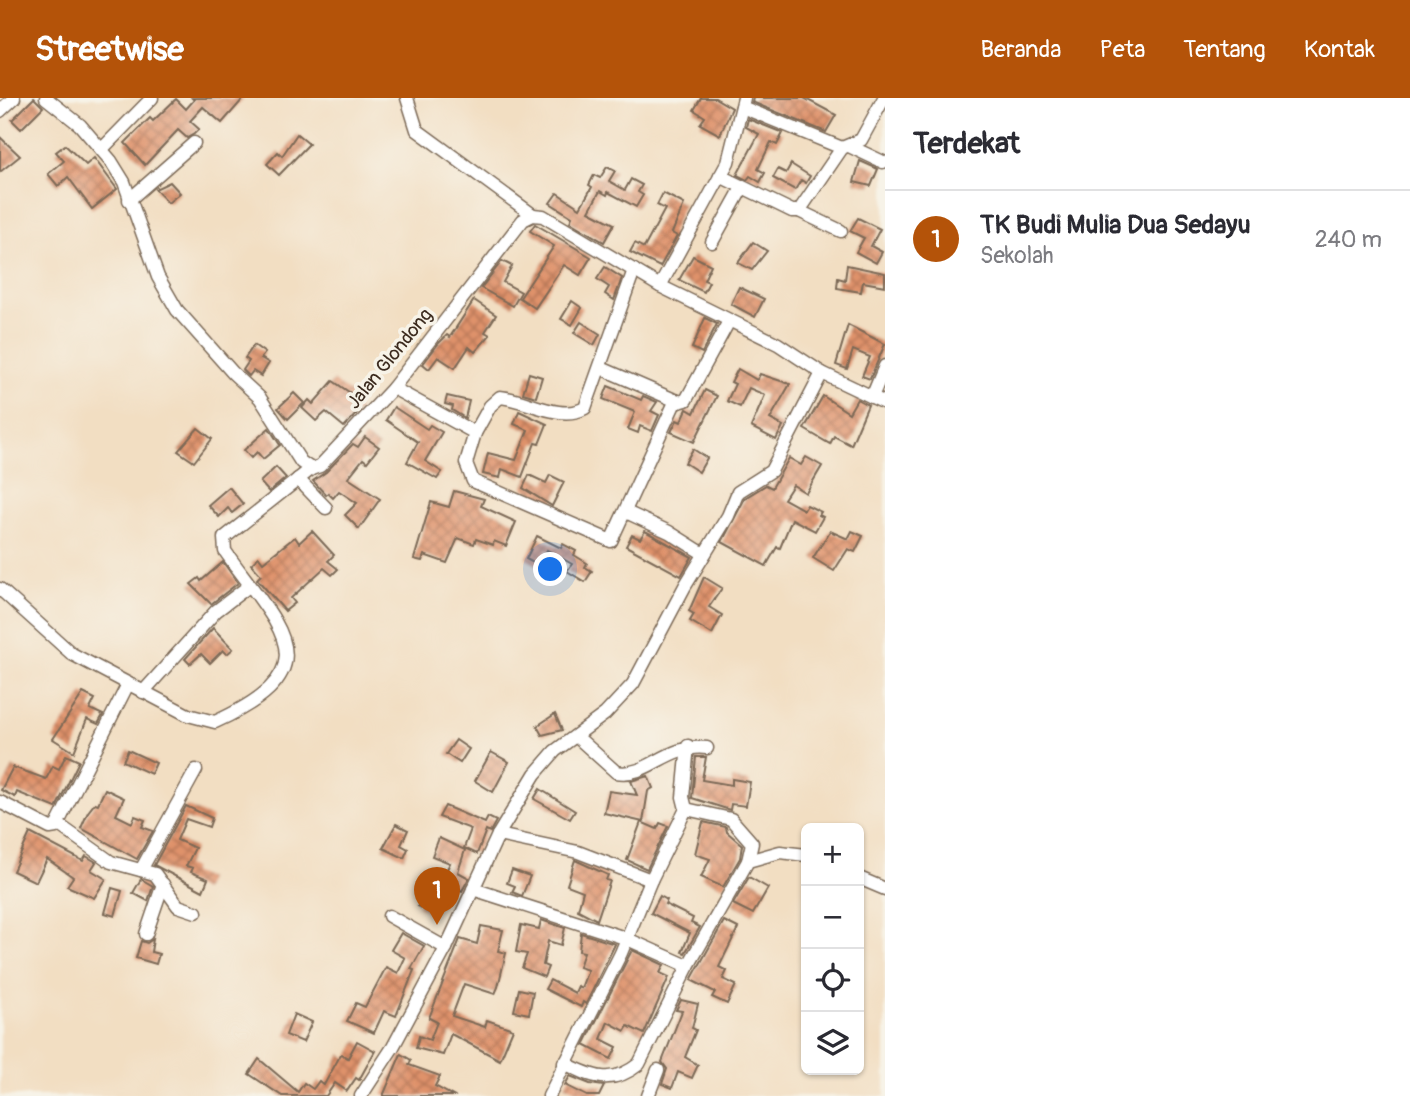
<!DOCTYPE html>
<html lang="id">
<meta charset="utf-8">
<style>
body{margin:0;font-family:Pangolin,sans-serif;background:#f2f2f3;color:#2b2b33}
.controls{position:absolute;right:21px;bottom:21px;display:grid;overflow:hidden;border-radius:10px;box-shadow:0 2px 5px #0004}
.controls button{width:63px;height:63px;display:grid;place-items:center;padding:0;border:0;border-bottom:2px solid #e1e1e2;background:#fff;color:#2b2b33;font:35px sans-serif}
.you{position:absolute;left:551px;top:472px;width:24px;height:24px;margin:-18px;border:5px solid #fff;border-radius:50%;background:#1a73e8;box-shadow:0 0 0 10px #1a73e833}
.badge{display:grid;place-items:center;width:46px;height:46px;border-radius:50%;background:#b45309;color:#fff;font-size:23px;font-weight:700}
.pin{position:absolute;translate:-50% -58px;filter:drop-shadow(0 2px 4px #0008)}
.pin::after{content:'';position:absolute;top:37px;width:24px;height:21px;background:inherit;clip-path:polygon(0 0,100% 0,50% 100%)}
.list{margin:0;padding:0;list-style:none}
h2{display:flex;justify-content:space-between;align-items:center;height:91px;margin:0;padding:0 28px;font-size:30px}
h2 small{font-size:23px;font-weight:400;color:#7c7c81}
.list li{display:grid;grid-template-columns:46px 1fr auto;gap:21px;align-items:center;box-sizing:border-box;height:98px;padding:0 28px;border-top:2px solid #e1e1e2}
.list b{display:block;font-size:26px;white-space:nowrap}
.list p{margin:0;font-size:23px;white-space:nowrap;color:#7c7c81}
.list em{font-size:23px;font-style:normal;color:#7c7c81}
.icon{flex:none;width:38px;height:38px;fill:none;stroke:currentColor;stroke-width:2;stroke-linecap:round;stroke-linejoin:round}
.map{position:relative;flex:none;width:885px;height:998px;overflow:hidden}
header{display:flex;align-items:center;gap:42px;box-sizing:border-box;height:98px;padding:0 35px;background:#b45309;color:#fff}
header strong{font-size:33px}
nav{display:flex;gap:38px;margin-inline-start:auto;font-size:24px}
main{display:flex}
aside{flex:1;background:#fff}
.map>svg:first-child{display:block}
</style>
<header>
<strong>Streetwise</strong>
<nav><a>Beranda</a><a>Peta</a><a>Tentang</a><a>Kontak</a></nav>
</header>
<main>
<div class="map">
<svg width="885" height="998" viewBox="0 0 885 998">
<defs>
<pattern id="building-cross-hatch" width="8" height="8" patternUnits="userSpaceOnUse" patternTransform="scale(1.75)"><rect width="8" height="8" fill="#df926b"/><path d="M0 0l8 8M0 8l8-8" fill="none" stroke="#b67757"/></pattern>
</defs>
<rect width="100%" height="100%" fill="#f7f3e8"/>
<filter id="ink" filterUnits="userSpaceOnUse"><feTurbulence type="fractalNoise" baseFrequency=".0143" numOctaves="2"/><feDisplacementMap in="SourceGraphic" scale="14" xChannelSelector="R" yChannelSelector="G"/><feConvolveMatrix kernelMatrix="1 2 1 2 8 2 1 2 1" color-interpolation-filters="sRGB"/></filter>
<filter id="wash" filterUnits="userSpaceOnUse"><feTurbulence type="fractalNoise" baseFrequency=".00686" numOctaves="4" result="noise"/><feDisplacementMap in="SourceGraphic" scale="28" xChannelSelector="R" yChannelSelector="G"/><feGaussianBlur stdDeviation="1.57" result="paint"/><feColorMatrix in="noise" values="0 0 0 0 0 0 0 0 0 0 0 0 0 0 0 0 0 1.4 0 .05"/><feComposite in="paint" operator="in"/></filter>
<g filter="url(#wash)">
<rect width="100%" height="100%" fill="#f2dec2"/>
<g id="blocks">
<!-- building -->
<g fill="url(#building-cross-hatch)">
<polygon points="34,0 43,9 21,31 12,22"/>
<polygon points="192,0 244,0 222,25 203,9 190,23 199,31 194,36 187,40 178,32 145,67 125,45 150,20 153,23 176,1 186,11 194,2"/>
<polygon points="701,0 715,0 732,10 720,37 700,26 705,19 694,12"/>
<polygon points="753,0 804,0 836,17 826,34 752,4"/>
<polygon points="748,21 783,35 777,47 771,44 758,71 765,75 760,84 750,78 747,82 737,77 759,36 746,29"/>
<polygon points="297,36 309,46 279,77 267,66 278,54 282,58"/>
<polygon points="0,39 20,58 0,74"/>
<polygon points="65,47 86,67 94,60 117,91 92,111 68,79 58,88 48,76 64,63 56,54"/>
<polygon points="860,63 878,71 871,88 854,84"/>
<polygon points="791,66 810,78 806,85 801,82 795,92 773,80 778,71 786,75"/>
<polygon points="607,69 615,73 609,83 625,92 631,81 642,87 638,94 643,97 636,109 608,94 607,97 600,93 589,113 614,126 604,144 570,124 572,119 550,105 557,95 580,110 592,89 589,87 594,77 600,80"/>
<polygon points="170,84 180,95 168,105 155,91"/>
<polygon points="663,95 684,106 672,135 677,138 660,169 630,154 635,145 644,150 665,111 657,107"/>
<polygon points="858,120 880,131 871,148 882,154 876,165 856,154 864,140 850,133"/>
<polygon points="535,126 591,159 580,177 564,167 535,210 520,200 554,148 530,133"/>
<polygon points="753,144 767,153 752,172 738,165"/>
<polygon points="693,158 711,167 704,182 709,184 704,194 679,182"/>
<polygon points="502,163 512,168 503,184 521,194 513,208 481,190"/>
<polygon points="847,167 885,175 885,188 863,184 861,194 837,190 838,180 845,182"/>
<polygon points="605,169 622,180 614,202 605,196 609,189 597,181"/>
<polygon points="739,189 764,201 755,219 731,206"/>
<polygon points="474,202 496,217 485,234 490,237 475,254 469,249 455,270 438,259 429,271 423,266 438,246 447,237 450,239"/>
<polygon points="572,203 582,210 572,227 561,221"/>
<polygon points="705,220 717,226 702,255 692,250"/>
<polygon points="581,224 600,236 594,247 574,235"/>
<polygon points="848,227 885,246 870,281 862,278 870,259 853,252 847,271 836,267"/>
<polygon points="254,247 265,255 261,260 269,265 261,278 253,273 249,278 243,272 249,263 245,260"/>
<polygon points="738,271 757,282 760,276 790,286 770,321 783,328 776,342 751,329 765,297 749,290 740,309 727,303 735,286 731,284"/>
<polygon points="529,275 542,279 536,299 523,295"/>
<polygon points="333,283 359,301 353,307 360,312 344,329 326,314 316,323 302,310 309,302 313,306"/>
<polygon points="608,288 641,302 643,298 657,304 651,313 659,317 652,333 640,328 638,335 628,331 635,314 603,301"/>
<polygon points="705,292 717,298 694,344 671,334 677,322 681,324 687,311 694,315"/>
<polygon points="294,295 304,305 288,321 278,310"/>
<polygon points="447,298 469,303 465,320 452,312 453,308 445,306"/>
<polygon points="823,298 849,315 857,301 868,307 851,347 834,338 830,346 804,331"/>
<polygon points="394,309 427,331 430,327 442,334 425,363 442,374 437,381 407,364 418,344 386,322"/>
<polygon points="519,313 547,326 539,346 535,345 522,379 502,371 500,380 483,376 488,355 516,362 528,332 514,326"/>
<polygon points="198,330 212,341 194,364 178,353"/>
<polygon points="269,330 280,347 263,361 257,354 251,360 244,352"/>
<polygon points="365,339 379,349 367,364 363,361 348,380 380,401 359,431 345,417 357,405 339,393 333,400 328,395 326,397 313,383 326,374 353,346 358,349"/>
<polygon points="693,351 707,360 699,374 685,365"/>
<polygon points="806,359 822,368 806,395 793,387 784,401 804,412 807,407 821,414 819,417 823,419 815,433 792,421 780,450 777,449 766,468 722,444 745,400 766,387 772,390 789,360 801,367"/>
<polygon points="276,369 286,380 269,394 260,384"/>
<polygon points="529,377 546,385 550,377 564,384 552,408 523,390"/>
<polygon points="229,389 243,406 232,415 228,410 219,419 208,407"/>
<polygon points="454,393 484,401 481,408 516,424 506,448 494,443 493,447 476,441 474,446 458,440 447,465 424,457 422,463 414,461 431,404 449,409"/>
<polygon points="312,433 334,457 328,463 338,471 332,477 324,470 291,500 295,505 285,513 257,481 261,477 251,466 259,459 263,464 295,439 299,445"/>
<polygon points="645,433 692,459 681,478 626,448 632,437 640,441"/>
<polygon points="830,433 848,441 852,433 863,438 855,454 848,451 834,473 813,460"/>
<polygon points="537,438 561,450 563,446 576,453 574,457 587,465 585,469 592,473 585,484 567,473 572,466 547,452 539,468 526,461"/>
<polygon points="223,464 238,485 211,506 191,486 199,480 201,483"/>
<polygon points="704,479 722,490 709,509 722,517 712,536 690,523 694,516 689,513"/>
<polygon points="213,530 233,551 227,556 223,552 210,565 201,556 190,566 185,561"/>
<polygon points="83,595 95,601 90,611 103,617 98,626 87,621 74,654 53,641"/>
<polygon points="555,616 562,632 542,637 537,628"/>
<polygon points="456,642 469,651 460,665 446,656"/>
<polygon points="128,652 156,665 151,676 123,663"/>
<polygon points="491,654 509,664 493,694 475,683"/>
<polygon points="66,657 79,663 56,710 17,694 15,699 1,692 13,669 46,681 53,668 59,671"/>
<polygon points="696,659 706,659 702,682 732,687 732,681 750,684 746,708 731,706 730,712 692,700"/>
<polygon points="648,678 653,690 648,693 643,724 604,715 609,693 637,697 631,683"/>
<polygon points="105,691 124,700 116,717 132,725 135,718 145,722 142,729 153,733 137,761 81,730 88,714 95,705 98,706"/>
<polygon points="540,691 575,713 570,721 534,701"/>
<polygon points="186,708 212,720 209,729 186,721 177,742 195,750 186,768 193,770 191,774 208,781 203,793 154,767"/>
<polygon points="445,708 485,725 488,719 496,723 490,734 486,732 477,756 464,750 471,731 439,719"/>
<polygon points="641,724 657,731 660,725 668,728 647,771 627,762"/>
<polygon points="703,724 726,729 727,734 742,747 740,760 723,789 701,779 710,761 695,756"/>
<polygon points="396,726 408,732 401,747 408,751 404,760 383,750"/>
<polygon points="30,735 83,763 86,758 96,764 91,772 106,781 94,800 67,788 73,779 47,761 36,784 13,773"/>
<polygon points="439,740 465,752 458,774 469,780 462,793 441,783 450,765 432,758"/>
<polygon points="575,762 608,777 606,782 610,783 597,822 578,812 583,793 567,787"/>
<polygon points="512,772 530,778 522,798 512,794 515,788 507,785"/>
<polygon points="749,779 768,790 753,816 733,806"/>
<polygon points="141,781 153,788 148,803 133,795"/>
<polygon points="430,785 443,792 431,815 418,808"/>
<polygon points="112,790 122,793 115,818 105,815"/>
<polygon points="660,798 667,802 665,806 693,820 691,825 700,829 685,855 682,854 690,835 651,815"/>
<polygon points="541,822 565,830 561,847 548,843 543,867 548,869 544,879 522,870 527,856 516,854 521,827 539,831"/>
<polygon points="724,823 738,830 719,869 727,873 723,881 736,887 727,906 712,899 715,894 691,882"/>
<polygon points="481,828 503,832 498,853 506,855 498,889 495,896 464,886 452,918 485,929 487,922 513,931 500,962 451,936 443,957 416,950 419,938 430,942 437,924 429,920 460,841 477,846"/>
<polygon points="401,835 424,848 411,871 414,872 396,918 384,913 374,935 347,923 356,905 365,909 386,869 398,875 405,860 391,852"/>
<polygon points="581,835 615,846 586,906 583,904 581,909 545,891 550,882 575,895 578,888 581,890 588,872 579,869 584,854 579,853"/>
<polygon points="153,841 151,854 159,856 156,866 136,860 141,843 147,845"/>
<polygon points="632,852 664,867 660,875 669,879 644,936 628,928 625,933 608,924 601,941 617,949 611,961 584,947"/>
<polygon points="519,891 533,894 529,916 514,913"/>
<polygon points="681,902 698,906 692,930 696,932 685,959 698,967 692,980 678,974 672,990 662,986 667,971 662,964 682,913 676,912"/>
<polygon points="294,916 312,924 303,944 286,937"/>
<polygon points="357,943 375,953 359,982 356,980 347,993 335,985 326,998 282,998 249,976 259,961 298,994 304,985 313,991 319,983 324,987 341,956 348,960"/>
<polygon points="401,956 411,962 409,967 440,978 435,988 453,998 383,998"/>
<polygon points="570,978 590,986 604,988 599,998 587,998 565,987"/>
</g>
</g>
</g>
<g filter="url(#ink)">
<use href="#blocks" fill-opacity="0" stroke="#7b6957" stroke-width="2"/>
<g fill="none" stroke-linecap="round" stroke-linejoin="round">
<defs>
<g id="street">
<polyline points="46,0 80,27 111,63 124,84 158,179 177,212 233,275 260,300 301,364 311,371 320,368 393,290 523,122 533,117 543,118 660,188 778,246 822,275 885,305"/>
<polyline points="407,0 417,32 533,117"/>
<polyline points="742,9 842,50"/>
<polyline points="0,13 14,0"/>
<polyline points="849,48 883,64"/>
<polyline points="102,51 152,0"/>
<polyline points="720,78 792,113 799,113 842,50 861,42 884,0"/>
<polyline points="129,102 194,45"/>
<polyline points="799,113 841,133"/>
<polyline points="712,144 742,90"/>
<polyline points="660,188 728,64 744,0"/>
<polyline points="601,270 679,304 686,302 729,223"/>
<polyline points="393,290 475,335 466,365 473,383 611,443 676,302"/>
<polyline points="872,299 885,268"/>
<path d="M475 335 490 308 500 299C526 301 560 324 585 310L634 172"/>
<polyline points="298,381 326,410"/>
<polyline points="626,414 669,434 704,456"/>
<path d="M0 491 72 556 188 617 215 624C333 570 280 531 225 453L224 440 311 371"/>
<polyline points="143,594 216,513 249,488"/>
<path d="M576 638 616 674C649 680 666 645 707 650"/>
<polyline points="0,704 50,730 56,729 128,586"/>
<polyline points="686,711 731,721 752,745 748,763"/>
<polyline points="59,727 111,764 155,776 178,808 196,814"/>
<polyline points="498,737 578,754 651,782"/>
<polyline points="141,772 196,672"/>
<polyline points="859,780 885,791"/>
<polyline points="473,791 625,840 688,868"/>
<polyline points="389,818 446,850"/>
<polyline points="146,836 163,786"/>
<path d="M564 965C592 979 612 988 639 966L688 868 748 763 780 754 806 757"/>
<polyline points="361,998 393,949 446,850 498,737 535,676 555,653 605,616 633,586 685,488 728,418 738,394 771,373 822,275"/>
<polyline points="549,998 621,855 651,782 686,711 683,699 688,648"/>
<polyline points="648,998 658,972"/>
</g>
</defs>
<!-- street casing -->
<use href="#street" stroke="#7b6957" stroke-width="15"/>
<!-- street -->
<use href="#street" stroke="#fff" stroke-width="12"/>
</g>
</g>
<g text-anchor="middle" stroke-width="7" stroke-linejoin="round" paint-order="stroke">
<!-- street labels -->
<g font-size="19" fill="#3b2a1e" stroke="#f7f3e8">
<text transform="translate(389 260) rotate(-51)" y="7">Jalan Glondong</text>
</g>
</g>
</svg>
<div class="controls">
<button>+</button>
<button>−</button>
<button><svg class="icon" aria-label="locate" viewBox="0 0 24 24"><circle cx="12" cy="12" r="6"/><path d="M12 2v4M12 18v4M2 12h4M18 12h4"/></svg></button>
<button><svg class="icon" aria-label="layers" viewBox="0 0 24 24"><path d="M12 4l9 5-9 5-9-5zM3 14l9 5 9-5"/></svg></button>
</div>
<div class="you"></div>
<div class="pin badge" style="left:437px;top:827px">1</div>
</div>
<aside>
<h2>Terdekat<small></small></h2>
<ul class="list">
<li><span class="badge">1</span><div><b>TK Budi Mulia Dua Sedayu</b><p>Sekolah</p></div><em>240 m</em></li>
</ul>
</aside>
</main>
